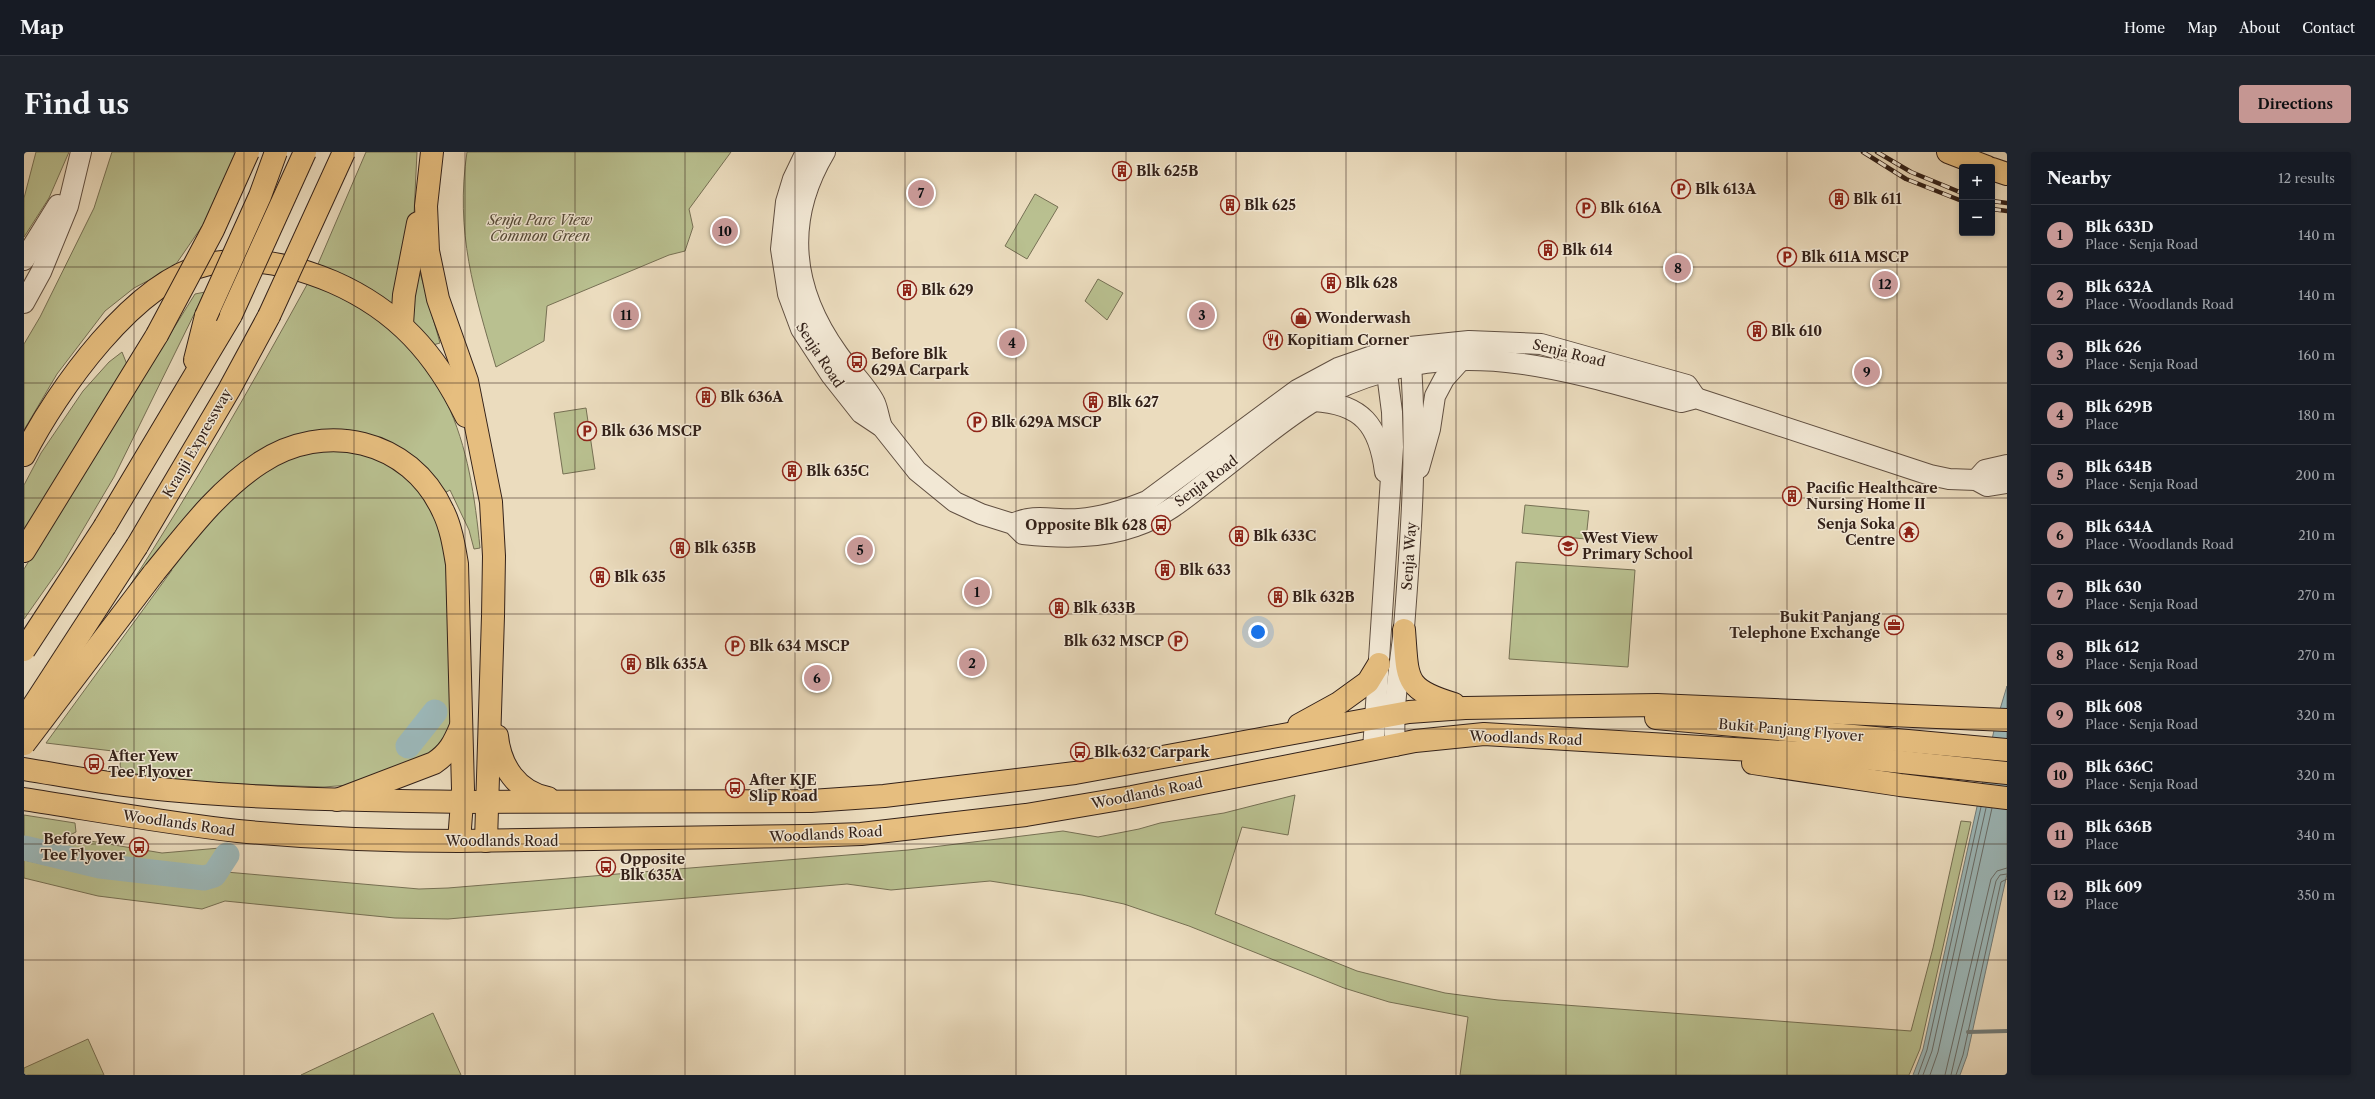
<!DOCTYPE html>
<meta charset="utf-8">
<style>
body{margin:0;font-family:"Libre Caslon Text",serif;background:#20242c;color:#f1f3f6}
.controls{position:absolute;right:12px;top:12px;display:grid;overflow:hidden;border-radius:4px;box-shadow:0 2px 6px #0003}
.controls button{width:36px;height:36px;display:grid;place-items:center;padding:0;border:0;border-bottom:1px solid #363941;background:#171b24;color:#f1f3f6;font:20px sans-serif}
.you{position:absolute;left:1234px;top:480px;width:14px;height:14px;margin:-10px;border:3px solid #fff;border-radius:50%;background:#1a73e8;box-shadow:0 0 0 6px #1a73e833}
.badge{display:grid;place-items:center;width:26px;height:26px;border-radius:50%;background:#c59692;color:#111;font-size:13px;font-weight:700}
.pin{position:absolute;translate:-50% -50%;border:2px solid #fff;box-shadow:0 1px 4px #0006}
.list{margin:0;padding:0;list-style:none}
h2{display:flex;justify-content:space-between;align-items:center;height:52px;margin:0;padding:0 16px;font-size:17px}
h2 small{font-size:13px;font-weight:400;color:#9ea1a6}
.list li{display:grid;grid-template-columns:26px 1fr auto;gap:12px;align-items:center;box-sizing:border-box;height:60px;padding:0 16px;border-top:1px solid #363941}
.list b{display:block;font-size:15px;white-space:nowrap}
.list p{margin:0;font-size:13px;white-space:nowrap;color:#9ea1a6}
.list em{font-size:13px;font-style:normal;color:#9ea1a6}
.map{position:relative;flex:none;width:1983px;height:923px;overflow:hidden;border-radius:4px}
header{display:flex;align-items:center;gap:24px;box-sizing:border-box;height:56px;padding:0 20px;background:#171b24;border-bottom:1px solid #363941}
header strong{font-size:19px}
nav{display:flex;gap:22px;margin-inline-start:auto;font-size:14px}
.intro{display:flex;align-items:center;justify-content:space-between;box-sizing:border-box;height:96px;padding:0 24px}
h1{margin:0;font-size:28px}
.button{padding:10px 18px;border-radius:4px;background:#c59692;color:#111;font-size:14px;font-weight:700}
main{display:flex;gap:24px;padding:0 24px}
aside{flex:1;background:#171b24;border-radius:4px;box-shadow:0 2px 6px #0003}
.map>svg:first-child{display:block}
</style>
<header>
<strong>Map</strong>
<nav><a>Home</a><a>Map</a><a>About</a><a>Contact</a></nav>
</header>
<div class="intro"><h1>Find us</h1><a class="button">Directions</a></div>
<main>
<div class="map">
<svg width="1983" height="923" viewBox="0 0 1983 923">
<rect width="100%" height="100%" fill="#ebdcbe"/>
<filter id="stains"><feTurbulence type="fractalNoise" baseFrequency=".005" numOctaves="4"/><feColorMatrix values="0 0 0 0 .2 0 0 0 0 .09 0 0 0 0 .02 0 0 0 .5 -.17"/></filter>
<radialGradient id="worn" r=".72"><stop offset=".6" stop-color="#630" stop-opacity="0"/><stop offset="1" stop-color="#630" stop-opacity=".3"/></radialGradient>
<!-- green -->
<g fill="#b9c090" stroke="#767054">
<polygon points="12,0 45,0 25,46 0,85 0,46"/>
<polygon points="88,0 214,0 183,67 150,115 110,136 81,159 33,222 0,278 0,192 16,165 70,56"/>
<polygon points="342,0 393,0 389,83 397,124 416,191 409,193 330,129 294,112"/>
<path d="M443 0H707L665 57 669 75 661 99 645 103 523 154 520 189 472 215C450 140 431 80 443 0Z"/>
<polygon points="1011,42 1034,55 1003,107 981,94"/>
<polygon points="1074,127 1099,141 1083,168 1061,149"/>
<path d="M285 129C335 151 380 182 411 227 416 233 419 241 422 249 444 295 451 346 456 396L450 397 445 378 426 338 406 349 426 411 429 579 415 600 325 633 300 635 182 631 118 624 96 615 97 600 22 591 148 418 133 407 105 435C169 336 228 233 285 129Z"/>
<polygon points="181,140 90,325 38,413 0,467 0,417 171,142"/>
<polygon points="98,200 104,215 0,383 0,333 17,301 59,239 85,210"/>
<polygon points="562,256 571,317 539,322 530,261"/>
<polygon points="1501,353 1565,359 1562,387 1498,381"/>
<polygon points="1492,410 1611,418 1604,515 1485,507"/>
<polygon points="1271,643 1264,683 1218,675 1191,762 1333,819 1421,841 1474,848 1887,879 1909,796 1937,669 1947,670 1896,897 1885,923 1436,923 1444,865 1365,850 1320,836 1165,774 1100,752 1058,743 966,729 867,738 823,732 424,767 371,766 201,749 178,757 74,744 0,726 0,708 80,725 175,736 196,730 202,720 395,737 424,736 884,698 1039,679 1074,685 1115,677 1136,671 1200,661"/>
<polygon points="0,663 51,671 52,680 42,685 138,701 196,696 181,719 172,722 77,709 0,690"/>
<polygon points="409,861 437,923 277,923"/>
<polygon points="64,887 80,923 0,923 0,916"/>
</g>
<!-- water -->
<polygon fill="#9cb9bb" stroke="#727c7a" points="1983,534 1983,722 1943,904 1936,923 1889,923 1899,897 1971,574"/>
<g fill="none" stroke-linecap="round" stroke-linejoin="round">
<!-- shore -->
<g stroke="#686d6a" stroke-width="1">
<polyline points="1894,923 1903,898 1957,655"/>
<polyline points="1899,923 1908,899 1962,656"/>
<polyline points="1906,923 1914,900 1968,656"/>
<polyline points="1921,923 1967,727 1973,719 1983,716"/>
<polyline points="1927,923 1972,729 1976,723 1983,722"/>
<polyline points="1932,923 1939,903 1977,730 1983,727"/>
</g>
<!-- stream -->
<polyline stroke="#727c7a" stroke-width="4" points="1944,880 1983,879"/>
<!-- river -->
<g stroke="#9cb9bb" stroke-width="25">
<polyline points="384,594 411,560"/>
<polyline points="0,696 76,714 180,726 190,723 203,703"/>
</g>
<defs>
<g id="minor">
<path d="M782 0 769 27 762 50 757 97 764 142 777 177 807 223 837 261 858 275 893 319 931 350 957 362 989 372 999 382C1037 386 1075 387 1112 374 1143 364 1170 339 1195 320 1226 296 1257 269 1290 249 1312 236 1338 226 1363 219 1463 190 1561 224 1657 250L1672 246 1906 323 1925 327 1952 328 1963 334 1983 331"/>
<path d="M801 0C760 69 768 138 814 202 825 218 843 234 851 251 854 258 855 267 858 275"/>
<polyline points="0,108 34,53"/>
<polyline points="0,151 17,120 44,54 57,0"/>
<path d="M1290 249C1338 252 1355 273 1361 320"/>
<polyline points="1395,316 1406,277 1411,244 1420,227 1438,207"/>
<polyline points="1952,328 1961,318 1983,313"/>
<path d="M989 372C1009 361 1032 369 1055 367 1079 365 1101 358 1123 349L1273 238 1314 216 1360 200 1386 195 1445 189 1517 192 1663 233 1672 246"/>
<path d="M1371 594C1368 552 1376 517 1380 476 1387 385 1394 292 1386 201"/>
<polyline points="1349,598 1369,295 1368,260 1361,206"/>
</g>
<g id="major">
<polyline points="1924,0 1963,15"/>
<polyline points="1968,17 1983,22"/>
<path d="M0 617C31 622 62 628 93 632 207 647 323 648 438 650"/>
<path d="M0 647C71 658 142 671 214 679 287 686 361 689 435 689"/>
</g>
<g id="highway">
<polyline points="408,0 402,54 404,99 414,147 443,229 467,350 470,404 469,464 462,689"/>
<polyline points="378,172 380,143 394,71"/>
<polyline points="171,208 182,164"/>
<path d="M0 303C33 239 110 128 185 112 226 103 271 114 309 130 373 158 412 202 442 264"/>
<polyline points="81,374 207,163"/>
<polyline points="113,394 205,238 245,164"/>
<polyline points="0,399 133,183"/>
<path d="M129 422C161 383 193 339 236 311 300 268 386 287 419 359 427 375 430 394 433 412L439 637 435 689 781 684 837 682 1002 663 1108 645 1391 589 1460 582 1811 603 1983 621"/>
<path d="M1380 478C1384 527 1379 537 1430 552"/>
<polyline points="1632,566 1983,598"/>
<polyline points="1275,573 1315,551 1344,530 1355,512"/>
<path d="M473 584C476 614 493 640 524 646"/>
<polyline points="1729,611 1876,633 1983,646"/>
<path d="M313 648 410 611C425 601 430 591 437 574"/>
<polyline points="438,650 787,649 860,644 1051,621 1385,560 1441,556 1633,553 1983,568"/>
</g>
</defs>
<!-- minor casing -->
<use href="#minor" stroke="#615042" stroke-width="22"/>
<!-- major casing -->
<use href="#major" stroke="#332119" stroke-width="24"/>
<!-- highway casing -->
<use href="#highway" stroke="#332119" stroke-width="24"/>
<!-- minor -->
<use href="#minor" stroke="#f2e8d5" stroke-width="20"/>
<!-- major -->
<use href="#major" stroke="#e6be7f" stroke-width="22"/>
<!-- highway -->
<use href="#highway" stroke="#e6be7f" stroke-width="22"/>
<defs>
<g id="rail">
<polyline points="1839,0 1882,27 1938,49"/>
<polyline points="1853,0 1887,20 1938,41"/>
<polyline points="1968,49 1983,51"/>
<polyline points="1968,57 1983,59"/>
</g>
</defs>
<!-- rail casing -->
<use href="#rail" stroke="#332119" stroke-width="4.5"/>
<!-- rail -->
<use href="#rail" stroke="#f2e8d5" stroke-width="3" stroke-dasharray="9" stroke-linecap="butt"/>
<defs>
<g id="highway-bridge">
<polyline points="207,163 281,0"/>
<polyline points="182,164 236,44 252,0"/>
<polyline points="245,164 320,0"/>
<polyline points="133,183 189,78 224,0"/>
<polyline points="0,498 81,374"/>
<polyline points="0,568 113,394"/>
<polyline points="0,592 129,422"/>
</g>
</defs>
<!-- highway-bridge casing -->
<use href="#highway-bridge" stroke="#332119" stroke-width="24" stroke-linecap="butt"/>
<!-- highway-bridge -->
<use href="#highway-bridge" stroke="#e6be7f" stroke-width="22"/>
</g>
<!-- grid -->
<path fill="none" stroke="#332119" stroke-width="1" stroke-opacity="0.55" d="M110 0V923M220 0V923M330 0V923M441 0V923M551 0V923M661 0V923M771 0V923M881 0V923M992 0V923M1102 0V923M1212 0V923M1322 0V923M1432 0V923M1542 0V923M1652 0V923M1763 0V923M1873 0V923M0 115H1983M0 231H1983M0 346H1983M0 462H1983M0 577H1983M0 692H1983M0 808H1983"/>
<!-- icons -->
<defs>
<symbol id="building-ring" viewBox="-11 -11 22 22"><circle r="9.5" fill="#f2e8d5" stroke="#8f2418" stroke-width="1.5"/><path d="M-4-6H4V6H1V3H-1V6H-4ZM-2.5-4.3h1.7v1.8h-1.7ZM.8-4.3h1.7v1.8H.8ZM-2.5-1h1.7V.8h-1.7ZM.8-1h1.7V.8H.8Z" fill="#8f2418"/></symbol>
<symbol id="parking-ring" viewBox="-11 -11 22 22"><circle r="9.5" fill="#f2e8d5" stroke="#8f2418" stroke-width="1.5"/><path d="M-3.5-5.5H1a3.5 3.5 0 0 1 0 7H-1V5.5H-3.5ZM-1-3.4V-.6H.8a1.4 1.4 0 0 0 0-2.8Z" fill="#8f2418"/></symbol>
<symbol id="shop-ring" viewBox="-11 -11 22 22"><circle r="9.5" fill="#f2e8d5" stroke="#8f2418" stroke-width="1.5"/><path d="M-5-2.5h2.3a2.7 3.5 0 0 1 5.4 0H5L5.5 6h-11ZM-1.5-2.5h3a1.5 2.3 0 0 0-3 0Z" fill="#8f2418"/></symbol>
<symbol id="restaurant-ring" viewBox="-11 -11 22 22"><circle r="9.5" fill="#f2e8d5" stroke="#8f2418" stroke-width="1.5"/><path d="M-5-6h1v4h1v-4h1v4h1v-4h1v5L-1.5 .5V6h-2V.5L-5-1ZM5-6V6H3V1.5H1.5Q1.5-4 5-6Z" fill="#8f2418"/></symbol>
<symbol id="bus-ring" viewBox="-11 -11 22 22"><circle r="9.5" fill="#f2e8d5" stroke="#8f2418" stroke-width="1.5"/><path d="M-5-6H5V4H4V6H2V4H-2V6H-4V4H-5ZM-3.5-4V0h7V-4ZM-3.5 1.2v1.5H-2V1.2ZM2 1.2v1.5H3.5V1.2Z" fill="#8f2418"/></symbol>
<symbol id="temple-ring" viewBox="-11 -11 22 22"><circle r="9.5" fill="#f2e8d5" stroke="#8f2418" stroke-width="1.5"/><path d="M0-6L5-2H3V0L6.5 2.5H4V6H1.5V3h-3V6H-4V2.5H-6.5L-3 0V-2H-5Z" fill="#8f2418"/></symbol>
<symbol id="school-ring" viewBox="-11 -11 22 22"><circle r="9.5" fill="#f2e8d5" stroke="#8f2418" stroke-width="1.5"/><path d="M0-5L7-2L0 1L-7-2ZM-4 1L0 2.5L4 1V4Q0 6-4 4Z" fill="#8f2418"/></symbol>
<symbol id="office-ring" viewBox="-11 -11 22 22"><circle r="9.5" fill="#f2e8d5" stroke="#8f2418" stroke-width="1.5"/><path d="M-6-3h4V-5.5h4V-3h4V5H-6ZM-1-4.5V-3h2v-1.5ZM-6 0V1H6V0Z" fill="#8f2418"/></symbol>
</defs>
<g fill-rule="evenodd">
<use href="#building-ring" x="1087" y="8" width="22" height="22"/>
<use href="#parking-ring" x="1646" y="26" width="22" height="22"/>
<use href="#building-ring" x="1804" y="36" width="22" height="22"/>
<use href="#building-ring" x="1195" y="42" width="22" height="22"/>
<use href="#parking-ring" x="1551" y="45" width="22" height="22"/>
<use href="#building-ring" x="1513" y="87" width="22" height="22"/>
<use href="#parking-ring" x="1752" y="94" width="22" height="22"/>
<use href="#building-ring" x="1296" y="120" width="22" height="22"/>
<use href="#building-ring" x="872" y="127" width="22" height="22"/>
<use href="#shop-ring" x="1266" y="155" width="22" height="22"/>
<use href="#building-ring" x="1722" y="168" width="22" height="22"/>
<use href="#restaurant-ring" x="1238" y="177" width="22" height="22"/>
<use href="#bus-ring" x="822" y="199" width="22" height="22"/>
<use href="#building-ring" x="671" y="234" width="22" height="22"/>
<use href="#building-ring" x="1058" y="239" width="22" height="22"/>
<use href="#parking-ring" x="942" y="259" width="22" height="22"/>
<use href="#parking-ring" x="552" y="268" width="22" height="22"/>
<use href="#building-ring" x="757" y="308" width="22" height="22"/>
<use href="#building-ring" x="1757" y="333" width="22" height="22"/>
<use href="#bus-ring" x="1126" y="362" width="22" height="22"/>
<use href="#temple-ring" x="1874" y="369" width="22" height="22"/>
<use href="#building-ring" x="1204" y="373" width="22" height="22"/>
<use href="#school-ring" x="1533" y="383" width="22" height="22"/>
<use href="#building-ring" x="645" y="385" width="22" height="22"/>
<use href="#building-ring" x="1130" y="407" width="22" height="22"/>
<use href="#building-ring" x="565" y="414" width="22" height="22"/>
<use href="#building-ring" x="1243" y="434" width="22" height="22"/>
<use href="#building-ring" x="1024" y="445" width="22" height="22"/>
<use href="#office-ring" x="1859" y="462" width="22" height="22"/>
<use href="#parking-ring" x="1143" y="478" width="22" height="22"/>
<use href="#parking-ring" x="700" y="483" width="22" height="22"/>
<use href="#building-ring" x="596" y="501" width="22" height="22"/>
<use href="#bus-ring" x="1045" y="589" width="22" height="22"/>
<use href="#bus-ring" x="59" y="601" width="22" height="22"/>
<use href="#bus-ring" x="700" y="625" width="22" height="22"/>
<use href="#bus-ring" x="104" y="684" width="22" height="22"/>
<use href="#bus-ring" x="571" y="704" width="22" height="22"/>
</g>
<g text-anchor="middle" stroke-width="3" stroke-linejoin="round" paint-order="stroke">
<!-- poi labels -->
<g font-size="14" font-weight="bold" fill="#332119" stroke="#f2e8d5" text-anchor="start">
<text x="1112" y="24">Blk 625B</text>
<text x="1671" y="42">Blk 613A</text>
<text x="1829" y="52">Blk 611</text>
<text x="1220" y="58">Blk 625</text>
<text x="1576" y="61">Blk 616A</text>
<text x="1538" y="103">Blk 614</text>
<text x="1777" y="110">Blk 611A MSCP</text>
<text x="1321" y="136">Blk 628</text>
<text x="897" y="143">Blk 629</text>
<text x="1291" y="171">Wonderwash</text>
<text x="1747" y="184">Blk 610</text>
<text x="1263" y="193">Kopitiam Corner</text>
<text x="847" y="207">Before Blk<tspan x="847" dy="16">629A Carpark</tspan></text>
<text x="696" y="250">Blk 636A</text>
<text x="1083" y="255">Blk 627</text>
<text x="967" y="275">Blk 629A MSCP</text>
<text x="577" y="284">Blk 636 MSCP</text>
<text x="782" y="324">Blk 635C</text>
<text x="1782" y="341">Pacific Healthcare<tspan x="1782" dy="16">Nursing Home II</tspan></text>
<text x="1871" y="377" text-anchor="end">Senja Soka<tspan x="1871" dy="16">Centre</tspan></text>
<text x="1123" y="378" text-anchor="end">Opposite Blk 628</text>
<text x="1229" y="389">Blk 633C</text>
<text x="1558" y="391">West View<tspan x="1558" dy="16">Primary School</tspan></text>
<text x="670" y="401">Blk 635B</text>
<text x="1155" y="423">Blk 633</text>
<text x="590" y="430">Blk 635</text>
<text x="1268" y="450">Blk 632B</text>
<text x="1049" y="461">Blk 633B</text>
<text x="1856" y="470" text-anchor="end">Bukit Panjang<tspan x="1856" dy="16">Telephone Exchange</tspan></text>
<text x="1140" y="494" text-anchor="end">Blk 632 MSCP</text>
<text x="725" y="499">Blk 634 MSCP</text>
<text x="621" y="517">Blk 635A</text>
<text x="1070" y="605">Blk 632 Carpark</text>
<text x="84" y="609">After Yew<tspan x="84" dy="16">Tee Flyover</tspan></text>
<text x="725" y="633">After KJE<tspan x="725" dy="16">Slip Road</tspan></text>
<text x="101" y="692" text-anchor="end">Before Yew<tspan x="101" dy="16">Tee Flyover</tspan></text>
<text x="596" y="712">Opposite<tspan x="596" dy="16">Blk 635A</tspan></text>
</g>
<!-- park labels -->
<g font-size="14" font-style="italic" fill="#544937" stroke="#f2e8d5">
<text x="516" y="73">Senja Parc View<tspan x="516" dy="16">Common Green</tspan></text>
</g>
<!-- street labels -->
<g font-size="14" fill="#332119" stroke="#f2e8d5">
<text transform="translate(1545 201) rotate(14)" y="5">Senja Road</text>
<text transform="translate(796 203) rotate(57)" y="5">Senja Road</text>
<text transform="translate(173 291) rotate(-60)" y="5">Kranji Expressway</text>
<text transform="translate(1182 329) rotate(-37)" y="5">Senja Road</text>
<text transform="translate(1385 404) rotate(-86)" y="5">Senja Way</text>
<text transform="translate(1767 578) rotate(5)" y="5">Bukit Panjang Flyover</text>
<text transform="translate(1502 586) rotate(2)" y="5">Woodlands Road</text>
<text transform="translate(1123 641) rotate(-11)" y="5">Woodlands Road</text>
<text transform="translate(155 671) rotate(8)" y="5">Woodlands Road</text>
<text transform="translate(802 682) rotate(-3)" y="5">Woodlands Road</text>
<text x="478" y="694">Woodlands Road</text>
</g>
</g>
<rect width="100%" height="100%" filter="url(#stains)"/>
<rect width="100%" height="100%" fill="url(#worn)"/>
</svg>
<div class="controls">
<button>+</button>
<button>−</button>
</div>
<div class="you"></div>
<div class="pin badge" style="left:953px;top:440px">1</div>
<div class="pin badge" style="left:948px;top:511px">2</div>
<div class="pin badge" style="left:1178px;top:163px">3</div>
<div class="pin badge" style="left:988px;top:191px">4</div>
<div class="pin badge" style="left:836px;top:398px">5</div>
<div class="pin badge" style="left:793px;top:526px">6</div>
<div class="pin badge" style="left:897px;top:41px">7</div>
<div class="pin badge" style="left:1654px;top:116px">8</div>
<div class="pin badge" style="left:1843px;top:220px">9</div>
<div class="pin badge" style="left:701px;top:79px">10</div>
<div class="pin badge" style="left:602px;top:163px">11</div>
<div class="pin badge" style="left:1861px;top:132px">12</div>
</div>
<aside>
<h2>Nearby<small>12 results</small></h2>
<ul class="list">
<li><span class="badge">1</span><div><b>Blk 633D</b><p>Place · Senja Road</p></div><em>140 m</em></li>
<li><span class="badge">2</span><div><b>Blk 632A</b><p>Place · Woodlands Road</p></div><em>140 m</em></li>
<li><span class="badge">3</span><div><b>Blk 626</b><p>Place · Senja Road</p></div><em>160 m</em></li>
<li><span class="badge">4</span><div><b>Blk 629B</b><p>Place</p></div><em>180 m</em></li>
<li><span class="badge">5</span><div><b>Blk 634B</b><p>Place · Senja Road</p></div><em>200 m</em></li>
<li><span class="badge">6</span><div><b>Blk 634A</b><p>Place · Woodlands Road</p></div><em>210 m</em></li>
<li><span class="badge">7</span><div><b>Blk 630</b><p>Place · Senja Road</p></div><em>270 m</em></li>
<li><span class="badge">8</span><div><b>Blk 612</b><p>Place · Senja Road</p></div><em>270 m</em></li>
<li><span class="badge">9</span><div><b>Blk 608</b><p>Place · Senja Road</p></div><em>320 m</em></li>
<li><span class="badge">10</span><div><b>Blk 636C</b><p>Place · Senja Road</p></div><em>320 m</em></li>
<li><span class="badge">11</span><div><b>Blk 636B</b><p>Place</p></div><em>340 m</em></li>
<li><span class="badge">12</span><div><b>Blk 609</b><p>Place</p></div><em>350 m</em></li>
</ul>
</aside>
</main>
